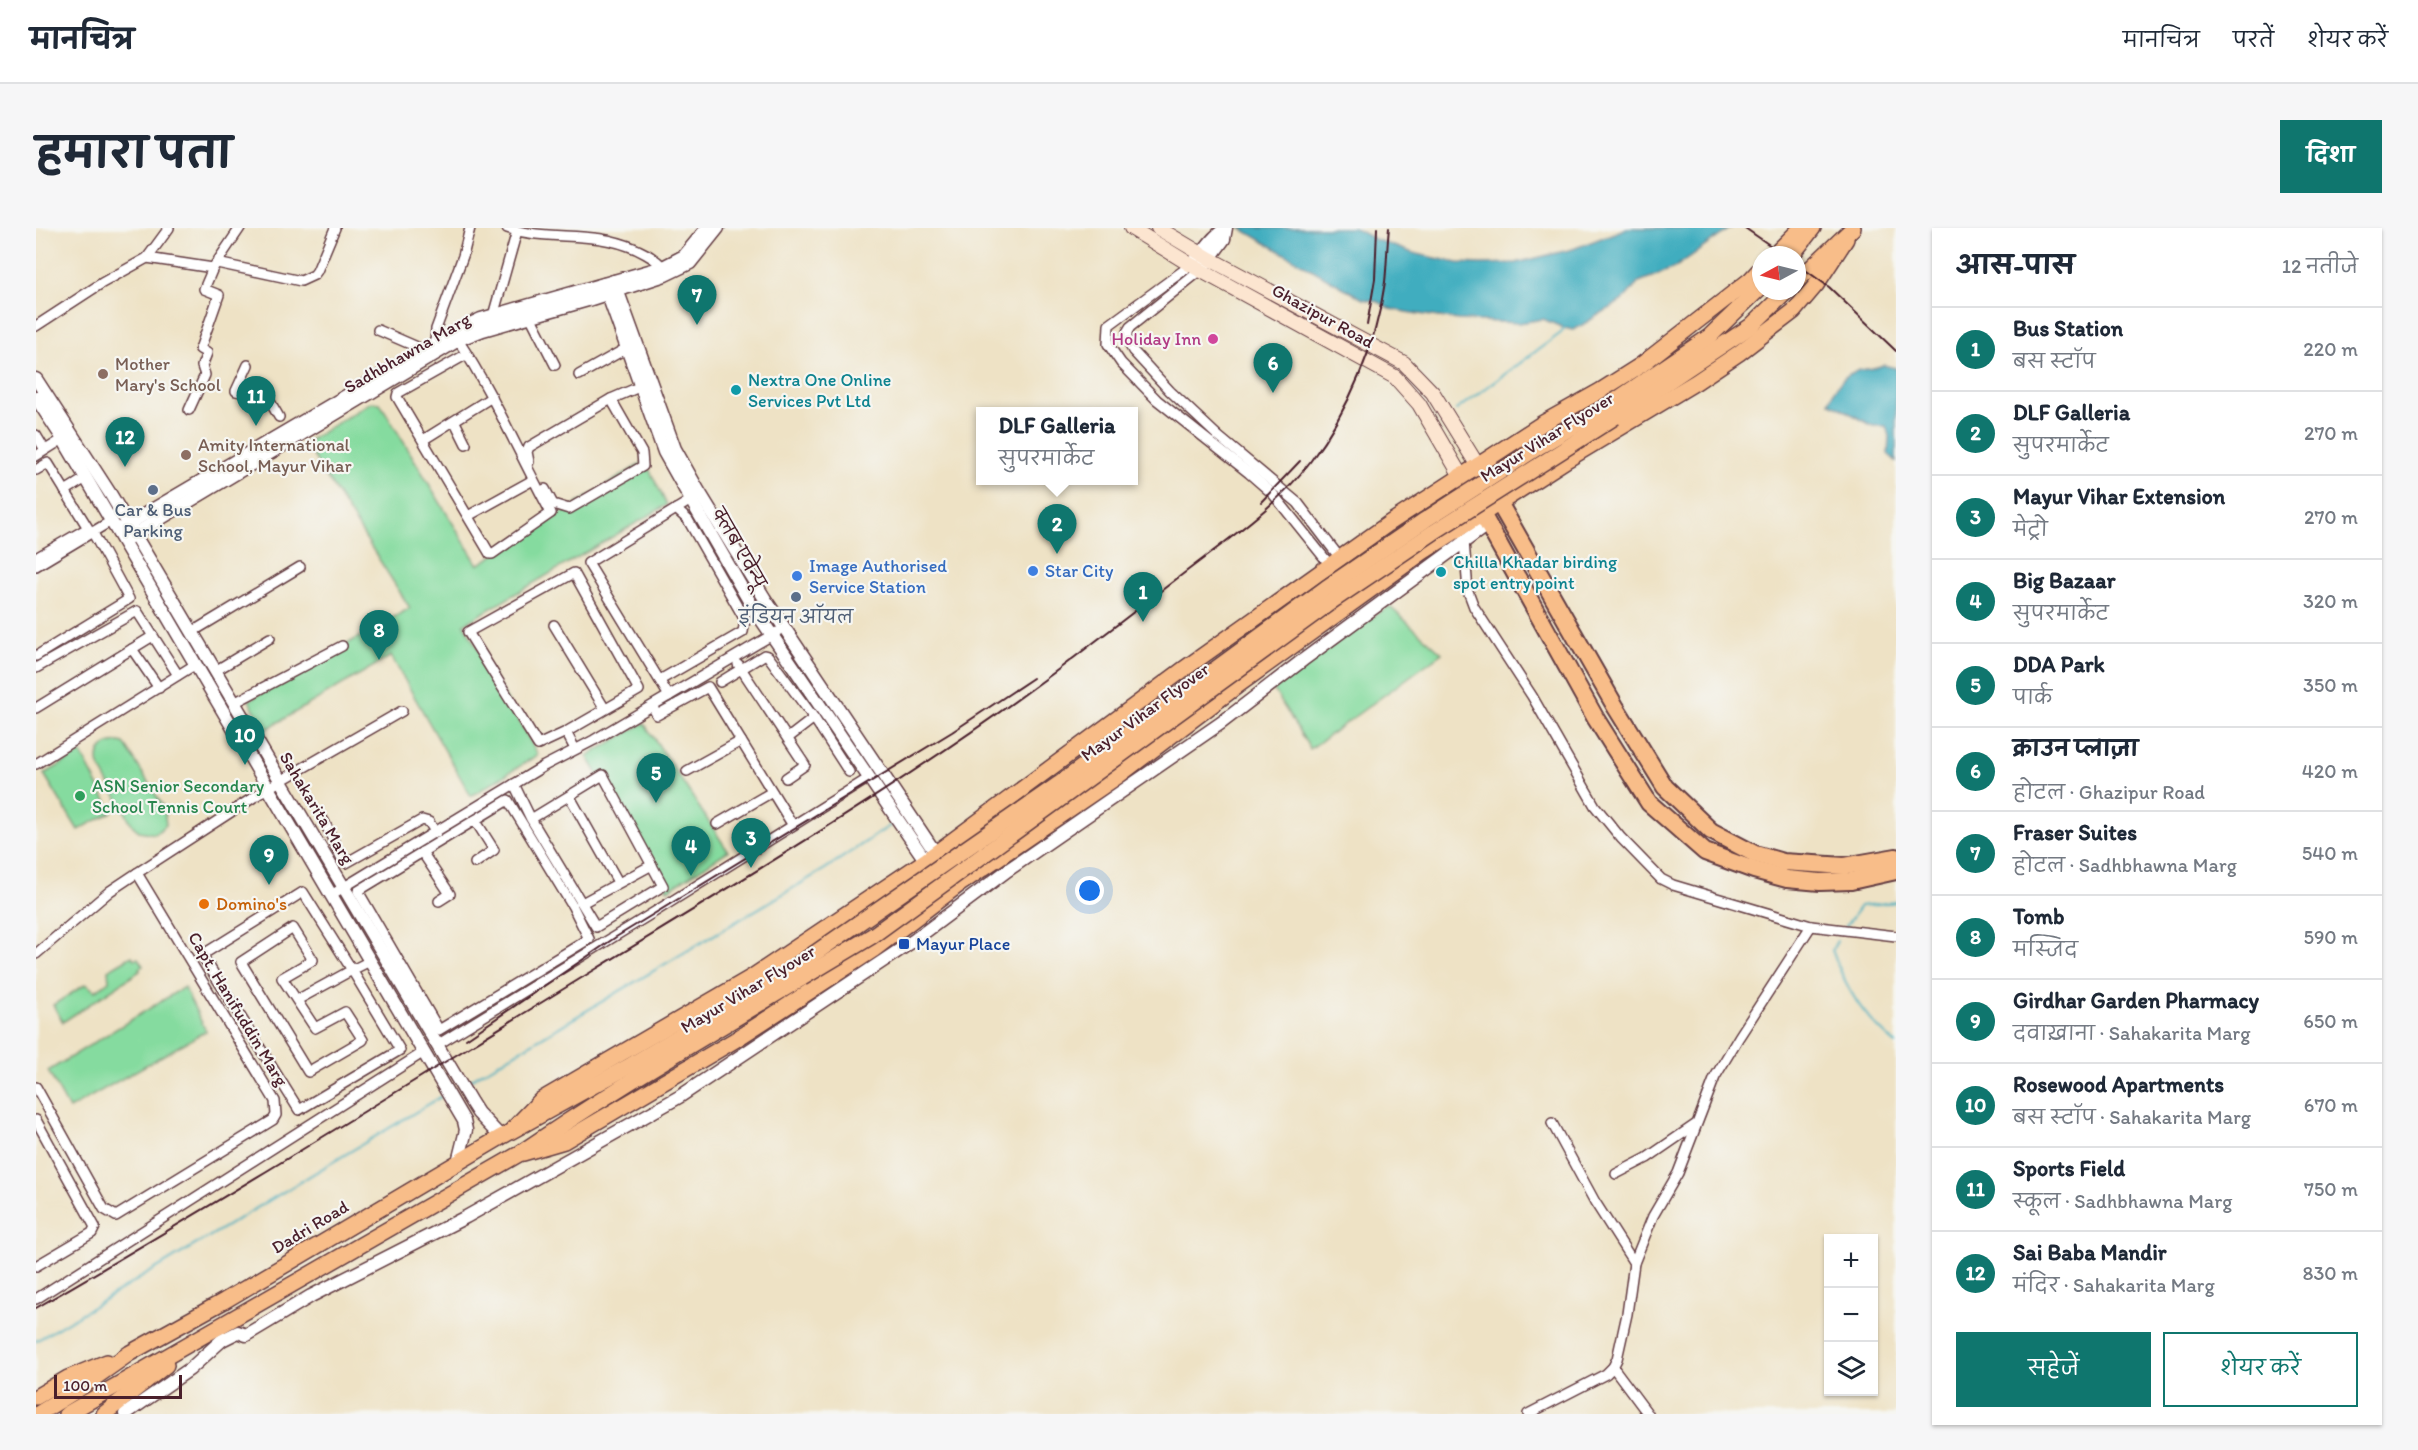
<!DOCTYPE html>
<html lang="hi">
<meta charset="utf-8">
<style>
body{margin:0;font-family:Itim,"Playpen Sans Deva",sans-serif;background:#f6f6f7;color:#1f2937}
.controls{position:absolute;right:18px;bottom:18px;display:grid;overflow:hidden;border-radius:0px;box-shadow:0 2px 4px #0004}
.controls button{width:54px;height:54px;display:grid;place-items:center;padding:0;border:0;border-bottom:2px solid #e0e1e3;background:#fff;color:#1f2937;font:30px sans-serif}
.compass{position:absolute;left:1716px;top:18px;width:54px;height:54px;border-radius:50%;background:#fff;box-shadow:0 2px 4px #0004;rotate:263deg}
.scale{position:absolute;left:18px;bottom:15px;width:128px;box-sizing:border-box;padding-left:6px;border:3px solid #4a1f2b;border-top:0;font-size:16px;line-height:21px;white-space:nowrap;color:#4a1f2b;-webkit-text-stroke:4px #f6f6f2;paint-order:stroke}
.you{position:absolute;left:1054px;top:663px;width:21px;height:21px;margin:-15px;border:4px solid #fff;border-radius:50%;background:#1a73e8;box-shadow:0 0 0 9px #1a73e833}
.badge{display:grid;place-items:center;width:39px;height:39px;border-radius:50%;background:#0f766e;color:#fff;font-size:20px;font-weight:700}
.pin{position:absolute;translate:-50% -50px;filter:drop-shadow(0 2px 3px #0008)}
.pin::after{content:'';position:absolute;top:32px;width:21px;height:18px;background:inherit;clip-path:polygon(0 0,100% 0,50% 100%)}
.popup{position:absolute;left:940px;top:179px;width:162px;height:78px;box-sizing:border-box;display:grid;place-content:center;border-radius:0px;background:#fff;filter:drop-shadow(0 2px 4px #0005);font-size:20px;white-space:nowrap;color:#747a83}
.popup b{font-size:22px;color:#1f2937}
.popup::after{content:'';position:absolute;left:50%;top:100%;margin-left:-12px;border:12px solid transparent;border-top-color:#fff}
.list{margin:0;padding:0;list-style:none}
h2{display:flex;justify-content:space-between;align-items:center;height:78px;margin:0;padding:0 24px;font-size:26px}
h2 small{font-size:20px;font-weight:400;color:#747a83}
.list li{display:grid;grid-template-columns:39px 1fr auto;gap:18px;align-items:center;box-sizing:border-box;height:84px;padding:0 24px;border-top:2px solid #e0e1e3}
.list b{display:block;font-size:22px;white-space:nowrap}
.list p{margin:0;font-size:20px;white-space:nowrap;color:#747a83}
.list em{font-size:20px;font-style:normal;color:#747a83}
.actions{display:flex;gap:12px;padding:18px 24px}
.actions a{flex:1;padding:14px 0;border:2px solid #0f766e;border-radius:0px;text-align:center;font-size:21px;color:#0f766e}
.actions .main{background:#0f766e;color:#fff}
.icon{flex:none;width:33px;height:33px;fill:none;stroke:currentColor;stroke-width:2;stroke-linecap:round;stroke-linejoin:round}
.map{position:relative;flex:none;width:1860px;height:1186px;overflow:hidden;border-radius:0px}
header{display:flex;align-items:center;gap:36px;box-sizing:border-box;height:84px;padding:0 30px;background:#fff;border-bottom:2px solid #e0e1e3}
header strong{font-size:28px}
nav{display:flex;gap:33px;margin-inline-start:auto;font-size:21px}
.intro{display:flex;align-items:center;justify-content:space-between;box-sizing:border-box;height:144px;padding:0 36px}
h1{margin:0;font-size:42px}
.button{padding:15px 27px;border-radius:0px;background:#0f766e;color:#fff;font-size:21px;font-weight:700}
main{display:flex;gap:36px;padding:0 36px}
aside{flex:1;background:#fff;border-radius:0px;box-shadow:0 2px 4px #0004}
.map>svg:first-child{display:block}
</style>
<header>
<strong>मानचित्र</strong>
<nav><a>मानचित्र</a><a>परतें</a><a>शेयर करें</a></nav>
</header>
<div class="intro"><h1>हमारा पता</h1><a class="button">दिशा</a></div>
<main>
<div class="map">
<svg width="1860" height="1186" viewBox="0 0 1860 1186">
<rect width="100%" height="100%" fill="#f6f6f2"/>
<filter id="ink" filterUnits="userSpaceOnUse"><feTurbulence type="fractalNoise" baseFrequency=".0167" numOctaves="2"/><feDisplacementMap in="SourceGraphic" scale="12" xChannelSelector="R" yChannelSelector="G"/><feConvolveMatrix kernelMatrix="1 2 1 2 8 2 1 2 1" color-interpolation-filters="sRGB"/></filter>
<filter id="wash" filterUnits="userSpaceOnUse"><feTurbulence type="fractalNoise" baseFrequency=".008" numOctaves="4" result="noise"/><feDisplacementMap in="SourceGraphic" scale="24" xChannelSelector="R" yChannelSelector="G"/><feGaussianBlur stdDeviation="1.35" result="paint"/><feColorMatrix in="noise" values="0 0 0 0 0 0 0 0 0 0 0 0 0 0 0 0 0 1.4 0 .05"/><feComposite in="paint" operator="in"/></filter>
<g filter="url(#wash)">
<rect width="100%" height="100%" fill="#eee2c5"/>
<!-- green -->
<g fill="#85db9f" stroke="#687d65" stroke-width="1.5">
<polygon points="335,174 344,175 442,337 609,233 631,277 428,396 502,527 435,568 355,428 229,502 213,472 374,380 269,215"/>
<polygon points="1353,378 1406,425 1274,521 1236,459"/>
<polygon points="608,495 692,623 632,662 551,528"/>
<path d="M83 514 88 515 128 580 130 597 119 606 103 603 97 598 63 538C59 522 68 515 83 514Z"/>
<polygon points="45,525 76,584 42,602 8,546"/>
<polygon points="96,728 98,731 102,730 107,738 103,740 104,743 27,794 17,777 50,756 59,763 73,753 72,742"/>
<polygon points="148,759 170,803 33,881 12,843"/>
</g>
<!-- water -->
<g fill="#41adbf" stroke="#466675" stroke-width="1.5">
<polygon points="1204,0 1318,0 1338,11 1377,25 1422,35 1445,36 1480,35 1537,21 1591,0 1695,0 1638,40 1603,54 1587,72 1538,102 1528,100 1507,91 1483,95 1422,92 1370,84 1355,81 1343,74 1327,71"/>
<path d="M1847 137 1860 140V233L1852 226 1853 208 1850 198H1837L1793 174C1797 163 1806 148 1818 144 1828 140 1837 142 1847 137Z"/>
</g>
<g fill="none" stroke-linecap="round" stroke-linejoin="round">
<!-- stream -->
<g stroke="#41adbf" stroke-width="2">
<polyline points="1420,182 1525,105 1529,99"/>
<polyline points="1810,698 1824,678 1860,674"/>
<path d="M1801 713 1796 722C1811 763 1827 789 1860 816"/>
<polyline points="429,855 789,641 858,595"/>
<polyline points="0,1113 408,867"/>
</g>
</g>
</g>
<g filter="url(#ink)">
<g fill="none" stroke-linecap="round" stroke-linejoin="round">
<defs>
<g id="minor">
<path d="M471 0C515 14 555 1 600 21 610 26 619 30 627 39"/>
<polyline points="111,30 133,0"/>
<polyline points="181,35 265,53 278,47 281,43 299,0"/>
<polyline points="1155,37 1073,97 1072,116 1085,135 1121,172 1213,245 1237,266 1294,337"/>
<polyline points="1165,42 1094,99 1091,104 1091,112 1097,123 1134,163 1183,209 1262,275 1304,330"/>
<polyline points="457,88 481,3"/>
<polyline points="494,88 519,137"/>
<polyline points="0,98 66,55 111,30 177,40 204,0"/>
<polyline points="342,102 388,122"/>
<path d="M422 112C458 167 484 228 515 285L456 326H454L361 169 362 165 431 126"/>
<polyline points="399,115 400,101 427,28 434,0"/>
<polyline points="212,137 200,163 232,170 243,189"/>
<polyline points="543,147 591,120"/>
<polyline points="153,182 169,147 166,138 171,125 164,121 183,67 168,61 177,40"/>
<polyline points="419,194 430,216"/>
<polyline points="0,207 9,222"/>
<polyline points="387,212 456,169"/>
<polyline points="0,228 27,211"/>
<polyline points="493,234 491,224 493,219 575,171 603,159"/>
<polyline points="0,242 12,235 52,300 0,330"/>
<polyline points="509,261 517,276 533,281 607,238 606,225 575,171"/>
<polyline points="29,263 50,250"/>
<polyline points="432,288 497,252"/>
<polyline points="1428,313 1432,363 1438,379 1496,468 1559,578 1585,610 1625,651 1637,657 1775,698 1860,708"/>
<polyline points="0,338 75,293"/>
<polyline points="518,397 569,481"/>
<polyline points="156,404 264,339"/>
<polyline points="96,421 123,460"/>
<polyline points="0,428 93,371 57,305"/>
<polyline points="702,436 769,537 750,550"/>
<polyline points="0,440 101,383 142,447"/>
<polyline points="179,443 234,410"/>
<polyline points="624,452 707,404 709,392 652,292 640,281"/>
<polyline points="684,454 728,427 732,428 778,490 813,544"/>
<polyline points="633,468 552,335 655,272"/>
<polyline points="198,475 306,418"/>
<polyline points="616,478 621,487 672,459 756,596"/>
<polyline points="0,480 117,408"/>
<polyline points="530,504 603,462 538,345 432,404 502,517 530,504 539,521"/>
<polyline points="752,510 778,490"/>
<polyline points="0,536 160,436"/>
<polyline points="651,543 705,513"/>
<polyline points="478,556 495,591 560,699 627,658 567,547 495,591"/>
<polyline points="534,569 582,654"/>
<polygon points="472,572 537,679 553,711 403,802 322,663"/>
<polyline points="288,593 307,633 310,635 386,592 393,594 400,605"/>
<polyline points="681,596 736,564"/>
<polyline points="386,624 414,666 403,673"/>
<polyline points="439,635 458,622 439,592"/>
<polyline points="101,645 232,560 366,483"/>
<polyline points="295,667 508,538 558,512 741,404"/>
<polyline points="546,675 616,637"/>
<polygon points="257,700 277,732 246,750 279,800 309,784 327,812 272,844 205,734"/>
<polyline points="0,726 74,663 101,645 239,873 240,887 237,892 80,988 68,981 0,859"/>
<polyline points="261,772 316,742 267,664 166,727 263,882 364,822 316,742 334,733"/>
<polyline points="401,817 620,683 833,550"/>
<polyline points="0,892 59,999 56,1005 0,1038"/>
<polyline points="1516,895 1559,974 1598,1035"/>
<polyline points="1580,946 1611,930 1659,897"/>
<polyline points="0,1071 388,824"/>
<polyline points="1577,1139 1612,1186"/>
<polyline points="1492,1186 1570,1146 1577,1139 1581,1131 1591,1086 1598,1035 1617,988 1642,945 1679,849 1703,809 1775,698"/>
</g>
<g id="tertiary">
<path d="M1155 37C1167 26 1175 9 1189 1"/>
<polyline points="1169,37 1188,11 1190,0"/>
<polyline points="578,53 639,221 662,262 729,371 921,657"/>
<polyline points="568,56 628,224 655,272 716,378 911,664"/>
<polyline points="0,151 75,267 435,874 442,885 465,909"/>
<polyline points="0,170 27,211 428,893 430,902 422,934"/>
<polyline points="87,299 424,101 445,91 627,39 648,28 671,0"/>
<polyline points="92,310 424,111 447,102 552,72 629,47 654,35 682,0"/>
<polyline points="89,1186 154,1141 186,1112 202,1104 210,1107 275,1068 430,989 643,869 877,713 972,642 1185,495 1267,432 1451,297"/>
</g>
<g id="secondary">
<polyline points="1095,0 1155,37 1359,149 1383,176 1425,248"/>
<polyline points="1122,0 1174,31 1368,135 1397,165 1442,238"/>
</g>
<g id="primary">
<polyline points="1738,27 1765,0"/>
<polyline points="477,901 505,872 716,749 889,633 1148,441 1352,296 1507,195 1564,163 1605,137 1714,52 1725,40"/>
<polyline points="487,925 528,913 699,812 837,722 921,658 1082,548 1201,458 1387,324 1532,231 1660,154 1703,125 1758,83 1780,57 1810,11"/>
</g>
<g id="trunk">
<polyline points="1756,27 1777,0"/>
<polyline points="1761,53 1817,0"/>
<polyline points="1570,179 1673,109 1725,59"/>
<polyline points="1579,189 1715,98 1751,63"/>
<polyline points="0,1169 32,1150 71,1134"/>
<polyline points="2,1186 44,1160 94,1125 188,1073 465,909 595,837 759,739"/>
<path d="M31 1186 483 926C574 863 671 808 766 750"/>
<polyline points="68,1186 130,1137"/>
</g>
<g id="motorway">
<polyline points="1442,238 1579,478 1629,559 1675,603 1719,626 1747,634 1809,638 1860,629"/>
<polyline points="1425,248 1560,491 1613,575 1669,624 1718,642 1751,651 1784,654 1815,653 1860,643"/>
</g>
</defs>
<!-- minor casing -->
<use href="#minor" stroke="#633c42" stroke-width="12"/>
<!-- tertiary casing -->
<use href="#tertiary" stroke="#633c42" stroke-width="15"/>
<!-- secondary casing -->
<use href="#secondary" stroke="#633c42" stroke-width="16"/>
<!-- primary casing -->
<use href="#primary" stroke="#633c42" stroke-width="18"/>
<!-- trunk casing -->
<use href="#trunk" stroke="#633c42" stroke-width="18"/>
<!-- motorway casing -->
<use href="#motorway" stroke="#633c42" stroke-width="20"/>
<!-- minor -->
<use href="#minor" stroke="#fff" stroke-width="9"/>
<!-- tertiary -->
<use href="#tertiary" stroke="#fff" stroke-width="12"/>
<!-- secondary -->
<use href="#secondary" stroke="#fce5d0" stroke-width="14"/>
<!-- primary -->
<use href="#primary" stroke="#f8bd89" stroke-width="15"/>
<!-- trunk -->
<use href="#trunk" stroke="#f8bd89" stroke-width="15"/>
<!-- motorway -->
<use href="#motorway" stroke="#f8bd89" stroke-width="16"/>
<!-- rail -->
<g stroke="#4a1f2b" stroke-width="2">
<polyline points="1709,0 1748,27"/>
<polyline points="1761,36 1793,59 1860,123"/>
<polyline points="1331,97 1339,51 1341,0"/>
<polyline points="1225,274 1264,233"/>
<polyline points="430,811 580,709 916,504 997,450"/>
<path d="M0 1080C189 971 374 855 560 741 730 637 903 535 1061 412 1097 385 1132 357 1168 330 1206 301 1245 273 1274 234 1313 182 1340 118 1349 54 1351 36 1351 18 1353 0"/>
</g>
<defs>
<g id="trunk-bridge">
<polyline points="759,739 1023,556 1290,360 1389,292 1504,218 1570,179"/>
<polyline points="766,750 836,708 1299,371 1398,304 1579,189"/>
</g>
</defs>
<!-- trunk-bridge casing -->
<use href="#trunk-bridge" stroke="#633c42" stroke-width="18" stroke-linecap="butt"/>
<!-- trunk-bridge -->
<use href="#trunk-bridge" stroke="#f8bd89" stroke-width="15"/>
</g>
</g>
<!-- markers -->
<circle fill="#d1479c" stroke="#f6f6f2" stroke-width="2" cx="1177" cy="111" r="6"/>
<g fill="#8d6e63" stroke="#f6f6f2" stroke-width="2">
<circle cx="67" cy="146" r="6"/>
<circle cx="150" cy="227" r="6"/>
</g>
<g fill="#0f9aa8" stroke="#f6f6f2" stroke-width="2">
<circle cx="700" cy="162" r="6"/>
<circle cx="1405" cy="344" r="6"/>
</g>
<g fill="#5c6f8a" stroke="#f6f6f2" stroke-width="2">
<circle cx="117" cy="262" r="6"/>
<circle cx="760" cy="369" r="6"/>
</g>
<g fill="#3f7fe0" stroke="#f6f6f2" stroke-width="2">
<circle cx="997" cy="343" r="6"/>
<circle cx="761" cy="348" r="6"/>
</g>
<circle fill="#2e9e5b" stroke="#f6f6f2" stroke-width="2" cx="44" cy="568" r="6"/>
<circle fill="#e8710a" stroke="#f6f6f2" stroke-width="2" cx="168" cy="676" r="6"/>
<rect fill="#1a4fb4" stroke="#f6f6f2" stroke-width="2" x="862" y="710" width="12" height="12" rx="3"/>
<g text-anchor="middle" stroke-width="4.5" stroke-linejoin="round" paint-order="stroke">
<!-- street labels -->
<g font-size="18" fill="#4a1f2b" stroke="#f6f6f2">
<text transform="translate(1287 88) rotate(29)" y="6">Ghazipur Road</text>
<text transform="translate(371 125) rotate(-30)" y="6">Sadhbhawna Marg</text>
<text transform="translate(1511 209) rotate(-32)" y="6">Mayur Vihar Flyover</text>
<text transform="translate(703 320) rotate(60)" y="6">क्लब एवेन्यू</text>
<text transform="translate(1109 484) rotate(-36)" y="6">Mayur Vihar Flyover</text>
<text transform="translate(281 580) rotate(59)" y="6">Sahakarita Marg</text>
<text transform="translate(712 761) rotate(-31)" y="6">Mayur Vihar Flyover</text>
<text transform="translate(202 781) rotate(59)" y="6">Capt. Hanifuddin Marg</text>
<text transform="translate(274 999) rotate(-31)" y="6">Dadri Road</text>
</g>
<!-- hotel labels -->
<g font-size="18" fill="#b23c85" stroke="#f6f6f2" text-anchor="end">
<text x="1165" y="117">Holiday Inn</text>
</g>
<!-- education labels -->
<g font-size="18" fill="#785e54" stroke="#f6f6f2" text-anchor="start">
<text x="79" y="142">Mother<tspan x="79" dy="21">Mary's School</tspan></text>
<text x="162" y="223">Amity International<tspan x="162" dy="21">School, Mayur Vihar</tspan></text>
</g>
<!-- culture labels -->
<g font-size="18" fill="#0d838f" stroke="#f6f6f2" text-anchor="start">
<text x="712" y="158">Nextra One Online<tspan x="712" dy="21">Services Pvt Ltd</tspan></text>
<text x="1417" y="340">Chilla Khadar birding<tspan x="1417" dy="21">spot entry point</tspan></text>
</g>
<!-- service labels -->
<g font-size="18" fill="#4e5e75" stroke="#f6f6f2">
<text x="117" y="288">Car &amp; Bus<tspan x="117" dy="21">Parking</tspan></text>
<text x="760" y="395">इंडियन ऑयल</text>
</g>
<!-- shop labels -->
<g font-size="18" fill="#366cbe" stroke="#f6f6f2" text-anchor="start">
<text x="773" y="344">Image Authorised<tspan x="773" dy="21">Service Station</tspan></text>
<text x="1009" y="349">Star City</text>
</g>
<!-- leisure labels -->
<g font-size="18" fill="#27864d" stroke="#f6f6f2" text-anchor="start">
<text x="56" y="564">ASN Senior Secondary<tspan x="56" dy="21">School Tennis Court</tspan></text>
</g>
<!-- food labels -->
<g font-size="18" fill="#c56008" stroke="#f6f6f2" text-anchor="start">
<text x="180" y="682">Domino's</text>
</g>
<!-- transit labels -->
<g font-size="18" fill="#164399" stroke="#f6f6f2" text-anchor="start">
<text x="880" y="722">Mayur Place</text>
</g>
</g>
</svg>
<div class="controls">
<button>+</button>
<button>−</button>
<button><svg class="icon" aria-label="layers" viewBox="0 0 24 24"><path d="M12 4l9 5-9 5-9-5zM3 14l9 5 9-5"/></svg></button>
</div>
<svg class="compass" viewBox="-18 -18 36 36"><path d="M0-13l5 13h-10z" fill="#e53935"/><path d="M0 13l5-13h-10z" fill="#747a83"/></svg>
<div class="scale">100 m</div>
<div class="you"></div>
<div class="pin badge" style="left:1107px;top:394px">1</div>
<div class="pin badge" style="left:1021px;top:326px">2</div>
<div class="popup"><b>DLF Galleria</b>सुपरमार्केट</div>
<div class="pin badge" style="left:715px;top:640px">3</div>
<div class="pin badge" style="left:655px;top:648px">4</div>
<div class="pin badge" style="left:620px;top:575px">5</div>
<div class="pin badge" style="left:1237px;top:165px">6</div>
<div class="pin badge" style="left:661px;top:97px">7</div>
<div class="pin badge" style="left:343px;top:432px">8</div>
<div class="pin badge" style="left:233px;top:657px">9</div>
<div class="pin badge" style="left:209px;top:537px">10</div>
<div class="pin badge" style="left:220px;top:198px">11</div>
<div class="pin badge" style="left:89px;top:239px">12</div>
</div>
<aside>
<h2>आस-पास<small>12 नतीजे</small></h2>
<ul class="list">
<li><span class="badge">1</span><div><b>Bus Station</b><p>बस स्टॉप</p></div><em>220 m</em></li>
<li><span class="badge">2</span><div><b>DLF Galleria</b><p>सुपरमार्केट</p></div><em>270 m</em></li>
<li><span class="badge">3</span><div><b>Mayur Vihar Extension</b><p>मेट्रो</p></div><em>270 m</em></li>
<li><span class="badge">4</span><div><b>Big Bazaar</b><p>सुपरमार्केट</p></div><em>320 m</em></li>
<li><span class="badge">5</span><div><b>DDA Park</b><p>पार्क</p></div><em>350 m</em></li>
<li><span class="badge">6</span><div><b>क्राउन प्लाज़ा</b><p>होटल · Ghazipur Road</p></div><em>420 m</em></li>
<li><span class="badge">7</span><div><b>Fraser Suites</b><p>होटल · Sadhbhawna Marg</p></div><em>540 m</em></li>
<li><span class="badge">8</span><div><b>Tomb</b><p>मस्जिद</p></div><em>590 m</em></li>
<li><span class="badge">9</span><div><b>Girdhar Garden Pharmacy</b><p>दवाख़ाना · Sahakarita Marg</p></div><em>650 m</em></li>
<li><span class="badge">10</span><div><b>Rosewood Apartments</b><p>बस स्टॉप · Sahakarita Marg</p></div><em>670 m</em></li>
<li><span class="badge">11</span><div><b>Sports Field</b><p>स्कूल · Sadhbhawna Marg</p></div><em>750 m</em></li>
<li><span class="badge">12</span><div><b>Sai Baba Mandir</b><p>मंदिर · Sahakarita Marg</p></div><em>830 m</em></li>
</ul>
<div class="actions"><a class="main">सहेजें</a><a>शेयर करें</a></div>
</aside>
</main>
